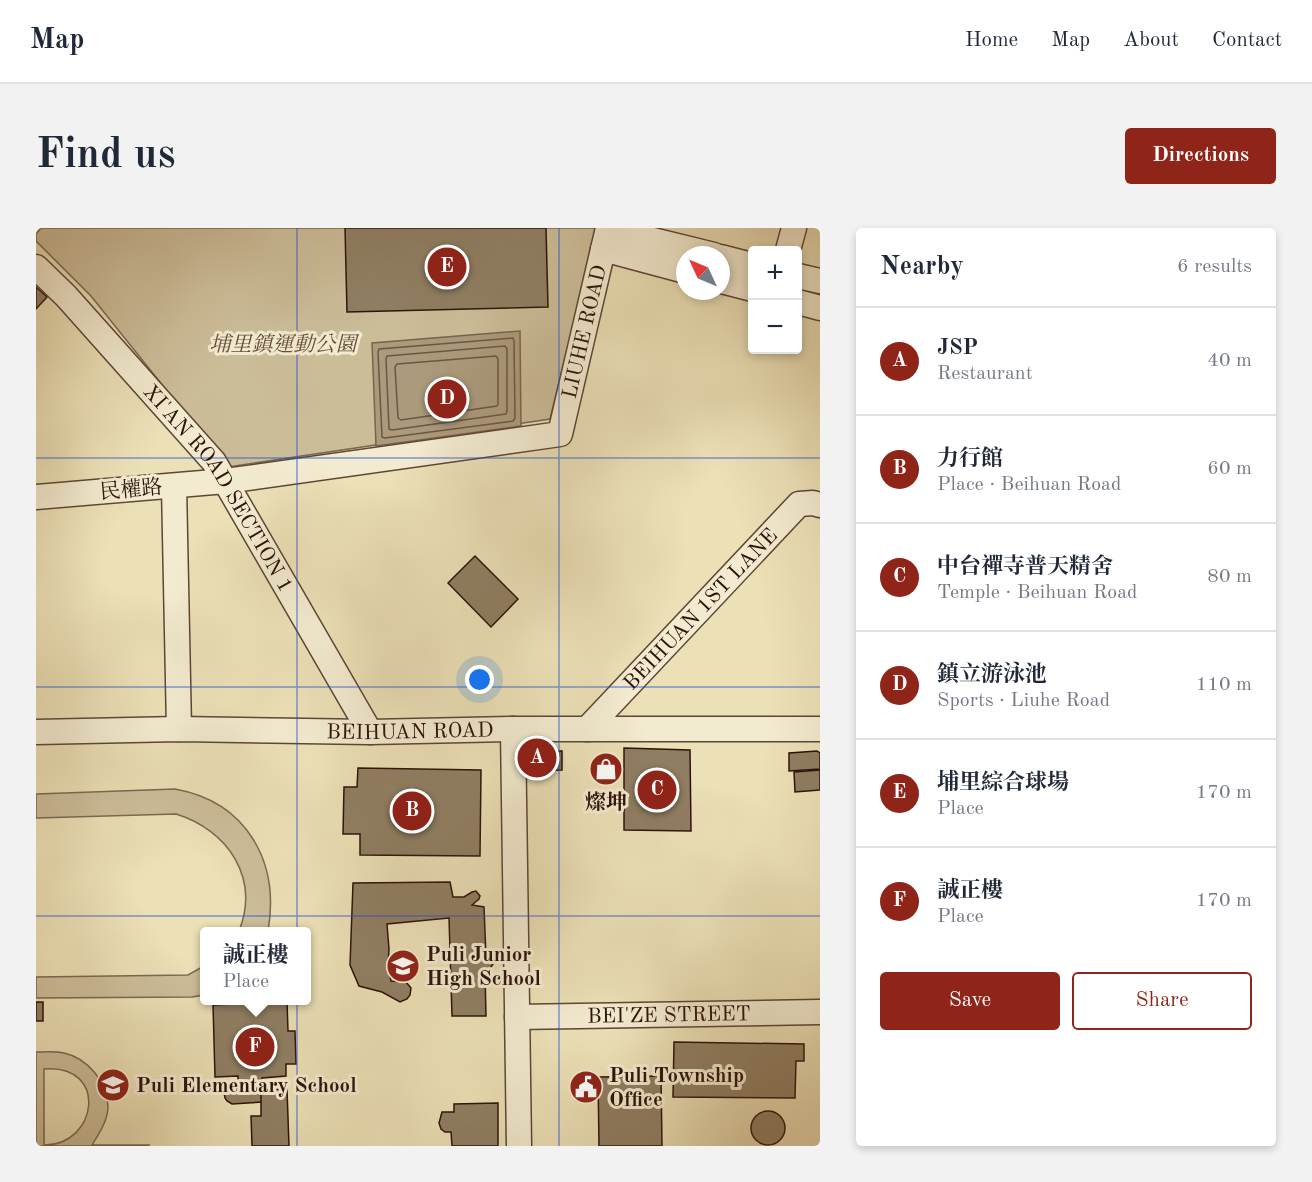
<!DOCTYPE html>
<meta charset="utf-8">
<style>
body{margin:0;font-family:"Old Standard TT","Noto Serif TC",serif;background:#f2f2f3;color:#1f2937}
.controls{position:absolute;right:18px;top:18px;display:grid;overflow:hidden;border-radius:6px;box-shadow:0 3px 9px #0003}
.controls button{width:54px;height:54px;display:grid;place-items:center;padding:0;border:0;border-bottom:2px solid #e0e1e3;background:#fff;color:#1f2937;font:30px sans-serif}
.compass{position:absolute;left:640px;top:18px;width:54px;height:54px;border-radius:50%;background:#fff;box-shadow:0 3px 9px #0003;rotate:314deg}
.you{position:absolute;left:444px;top:452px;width:21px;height:21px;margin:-15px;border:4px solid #fff;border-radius:50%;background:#1a73e8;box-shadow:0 0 0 9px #1a73e833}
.badge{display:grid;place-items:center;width:39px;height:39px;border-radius:50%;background:#8f2418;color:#fff;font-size:20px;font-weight:700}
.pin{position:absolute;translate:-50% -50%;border:3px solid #fff;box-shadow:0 2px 6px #0006}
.popup{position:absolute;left:164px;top:699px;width:111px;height:78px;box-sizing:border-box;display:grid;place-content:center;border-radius:6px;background:#fff;filter:drop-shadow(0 2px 4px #0005);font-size:20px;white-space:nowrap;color:#747a83}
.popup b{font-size:22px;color:#1f2937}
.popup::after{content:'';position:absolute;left:50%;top:100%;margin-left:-12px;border:12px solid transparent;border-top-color:#fff}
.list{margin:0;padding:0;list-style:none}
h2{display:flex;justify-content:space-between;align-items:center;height:78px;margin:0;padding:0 24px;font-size:26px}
h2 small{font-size:20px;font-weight:400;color:#747a83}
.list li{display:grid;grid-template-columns:39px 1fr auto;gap:18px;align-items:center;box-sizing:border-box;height:108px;padding:0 24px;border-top:2px solid #e0e1e3}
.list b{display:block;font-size:22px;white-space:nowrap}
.list p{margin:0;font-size:20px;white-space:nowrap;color:#747a83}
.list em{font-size:20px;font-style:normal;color:#747a83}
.actions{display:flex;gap:12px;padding:18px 24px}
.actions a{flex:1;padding:14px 0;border:2px solid #8f2418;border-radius:6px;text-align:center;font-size:21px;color:#8f2418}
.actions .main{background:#8f2418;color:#fff}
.map{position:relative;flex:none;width:784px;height:918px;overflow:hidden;border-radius:6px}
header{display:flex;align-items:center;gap:36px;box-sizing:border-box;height:84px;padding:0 30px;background:#fff;border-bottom:2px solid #e0e1e3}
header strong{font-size:28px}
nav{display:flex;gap:33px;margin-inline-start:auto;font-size:21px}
.intro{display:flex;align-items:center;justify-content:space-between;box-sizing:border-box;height:144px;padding:0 36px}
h1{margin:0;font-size:42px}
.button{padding:15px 27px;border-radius:6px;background:#8f2418;color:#fff;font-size:21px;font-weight:700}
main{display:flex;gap:36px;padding:0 36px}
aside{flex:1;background:#fff;border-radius:6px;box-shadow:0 3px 9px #0003}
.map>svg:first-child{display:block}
</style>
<header>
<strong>Map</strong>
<nav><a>Home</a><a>Map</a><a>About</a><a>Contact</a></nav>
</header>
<div class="intro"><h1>Find us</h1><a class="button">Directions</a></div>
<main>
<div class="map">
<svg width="784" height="918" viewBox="0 0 784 918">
<rect width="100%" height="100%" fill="#ece0b6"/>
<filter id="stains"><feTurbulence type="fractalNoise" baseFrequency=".00333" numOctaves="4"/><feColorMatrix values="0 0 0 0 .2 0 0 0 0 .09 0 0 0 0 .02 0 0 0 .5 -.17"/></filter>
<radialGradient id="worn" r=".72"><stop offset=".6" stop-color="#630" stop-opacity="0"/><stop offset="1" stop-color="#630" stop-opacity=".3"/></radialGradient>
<!-- green -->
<g fill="#ccbd99" stroke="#7c6852" stroke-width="1.5" fill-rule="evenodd">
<polygon points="5,0 561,0 514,191 192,239 55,68 0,13 0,6"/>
<path d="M139 561C211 574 244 634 232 703H203C224 650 192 602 140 586L0 590V566Z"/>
<polygon points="168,738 168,767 156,769 0,770 0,749 152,747"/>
<path d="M0 824C9 824 19 823 28 825 51 830 72 854 72 879 72 892 63 906 56 917H113V918H0ZM8 841C74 836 61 918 8 917Z"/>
</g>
<!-- water -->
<polygon fill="#ab9a7c" stroke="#79644e" stroke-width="1.5" points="484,103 485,198 340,218 336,115"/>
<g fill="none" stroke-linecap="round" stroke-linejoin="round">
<!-- shore -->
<g stroke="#6c5643" stroke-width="1.5">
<polygon points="477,110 478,113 479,190 477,193 349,210 346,209 342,124 343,121"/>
<polygon points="469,118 471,121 471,183 470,186 356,202 353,201 350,131 351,128"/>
<polygon points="460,128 462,131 462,176 461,178 365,192 362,190 359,139 361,136"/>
</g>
</g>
<!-- building -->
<g fill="#907e63" stroke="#2d130a" stroke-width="1.5">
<polygon points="309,0 510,0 512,79 311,84"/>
<polygon points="0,59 11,69 0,81"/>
<polygon points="439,328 482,371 455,399 412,355"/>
<polygon points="588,520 654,522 655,603 588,602"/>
<polygon points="526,523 526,542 485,543 487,526 493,524"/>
<polygon points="781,523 784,525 784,541 753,543 753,525"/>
<polygon points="322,540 445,542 444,628 324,627 324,606 307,606 308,559 321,559"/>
<polygon points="784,542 784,562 759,564 758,544"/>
<polygon points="414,654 417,669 428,669 436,664 440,663 444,668 443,671 436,677 448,679 450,728 457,736 453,742 449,745 450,788 416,788 413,690 351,696 353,721 352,738 355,753 370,754 375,760 374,767 371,771 364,774 346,764 323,758 314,737 317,655"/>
<polygon points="198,772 224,772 224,774 251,773 252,803 259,803 260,836 250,836 250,848 226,850 225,862 227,874 196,876 191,873 189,870 188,865 190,859 194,856 202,856 202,848 179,849 177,777 198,776"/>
<rect x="0" y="774" width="7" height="19"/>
<polygon points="638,814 768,816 768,833 760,833 759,870 637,869"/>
<polygon points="625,848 626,918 563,918 562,849"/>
<polygon points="251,861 253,918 216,918 215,888 225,888 225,862"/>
<polygon points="462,875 462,918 416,918 415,904 409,904 405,901 403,895 406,884 418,884 418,876"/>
<circle cx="732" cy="900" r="17"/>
</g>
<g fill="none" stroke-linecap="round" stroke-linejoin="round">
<defs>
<g id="minor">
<polyline points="572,1 678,27"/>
<polyline points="567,21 649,43"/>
<polyline points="752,22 758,0"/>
<polyline points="685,29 716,37"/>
<path id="s1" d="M0 39 30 68 178 234 334 504"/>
<polyline points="762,48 784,53"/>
<polyline points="685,53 716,61"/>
<polyline points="762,74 784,80"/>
<polyline points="138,258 143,501"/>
<path id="s2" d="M0 269 190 253 524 206 572 0"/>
<polyline points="477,501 483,918"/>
<path id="s3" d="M551 501 763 276 777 275 784 277"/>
<path id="s4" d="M0 504 143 501 334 504 477 501H784"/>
<path id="s5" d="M481 789 784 784"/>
</g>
</defs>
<!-- minor casing -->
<use href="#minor" stroke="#5d4635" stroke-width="27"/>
<!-- minor -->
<use href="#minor" stroke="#f3ebd0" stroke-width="24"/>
</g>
<!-- grid -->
<path fill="none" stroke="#1d4ed8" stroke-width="1.5" stroke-opacity="0.55" d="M261 0V918M523 0V918M0 230H784M0 459H784M0 688H784"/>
<!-- icons -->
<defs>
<symbol id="shop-disc" viewBox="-11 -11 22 22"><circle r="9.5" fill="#8f2418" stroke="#f3ebd0"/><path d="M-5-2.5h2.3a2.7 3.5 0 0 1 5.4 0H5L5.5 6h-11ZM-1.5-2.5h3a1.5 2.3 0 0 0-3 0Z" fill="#fff"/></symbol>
<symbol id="school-disc" viewBox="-11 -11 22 22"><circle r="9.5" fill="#8f2418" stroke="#f3ebd0"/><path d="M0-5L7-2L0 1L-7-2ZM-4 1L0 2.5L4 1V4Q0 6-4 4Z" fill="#fff"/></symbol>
<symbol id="civic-disc" viewBox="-11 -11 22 22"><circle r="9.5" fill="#8f2418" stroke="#f3ebd0"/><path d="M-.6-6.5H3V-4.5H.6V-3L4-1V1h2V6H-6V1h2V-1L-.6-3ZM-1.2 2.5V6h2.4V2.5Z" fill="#fff"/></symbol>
</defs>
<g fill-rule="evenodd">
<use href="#shop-disc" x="551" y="522" width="38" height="38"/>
<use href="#school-disc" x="348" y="719" width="38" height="38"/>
<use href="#school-disc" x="58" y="838" width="38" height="38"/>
<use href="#civic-disc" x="531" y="840" width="38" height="38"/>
</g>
<g text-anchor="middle" stroke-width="6" stroke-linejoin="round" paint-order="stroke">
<!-- street labels -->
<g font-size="21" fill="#2d130a" stroke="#f3ebd0">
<text dy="7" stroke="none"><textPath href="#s2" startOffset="633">LIUHE ROAD</textPath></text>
<text transform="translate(95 261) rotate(-5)" y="7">民權路</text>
<text dy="7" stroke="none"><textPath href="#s1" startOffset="288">XI'AN ROAD SECTION 1</textPath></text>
<text dy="7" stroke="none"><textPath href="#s3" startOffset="165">BEIHUAN 1ST LANE</textPath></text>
<text dy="7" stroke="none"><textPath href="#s4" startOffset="374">BEIHUAN ROAD</textPath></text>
<text dy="7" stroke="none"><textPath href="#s5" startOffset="152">BEI'ZE STREET</textPath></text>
</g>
<!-- park labels -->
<g font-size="21" font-style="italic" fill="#654e3c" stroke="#f3ebd0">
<text x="247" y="123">埔里鎮運動公園</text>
</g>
<!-- poi labels -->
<g font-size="21" font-weight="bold" fill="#2d130a" stroke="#f3ebd0" text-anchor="start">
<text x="570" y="581" text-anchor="middle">燦坤</text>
<text x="390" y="733">Puli Junior<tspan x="390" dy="24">High School</tspan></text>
<text x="573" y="854">Puli Township<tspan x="573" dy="24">Office</tspan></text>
<text x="100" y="864">Puli Elementary School</text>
</g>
</g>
<rect width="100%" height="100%" filter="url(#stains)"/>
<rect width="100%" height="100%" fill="url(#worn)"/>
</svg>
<div class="controls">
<button>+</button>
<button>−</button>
</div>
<svg class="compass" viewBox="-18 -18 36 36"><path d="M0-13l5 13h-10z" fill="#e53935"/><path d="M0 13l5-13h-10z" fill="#747a83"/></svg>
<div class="you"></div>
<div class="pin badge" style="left:501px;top:530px">A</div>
<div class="pin badge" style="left:376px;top:583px">B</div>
<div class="pin badge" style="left:621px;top:562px">C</div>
<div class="pin badge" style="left:411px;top:171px">D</div>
<div class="pin badge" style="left:411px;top:39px">E</div>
<div class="pin badge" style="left:219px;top:819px">F</div>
<div class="popup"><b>誠正樓</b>Place</div>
</div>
<aside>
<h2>Nearby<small>6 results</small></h2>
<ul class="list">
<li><span class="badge">A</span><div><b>JSP</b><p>Restaurant</p></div><em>40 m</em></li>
<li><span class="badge">B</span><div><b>力行館</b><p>Place · Beihuan Road</p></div><em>60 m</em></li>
<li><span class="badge">C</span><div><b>中台禪寺普天精舍</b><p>Temple · Beihuan Road</p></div><em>80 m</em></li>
<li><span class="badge">D</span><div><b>鎮立游泳池</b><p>Sports · Liuhe Road</p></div><em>110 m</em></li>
<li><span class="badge">E</span><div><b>埔里綜合球場</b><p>Place</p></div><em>170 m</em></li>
<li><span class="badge">F</span><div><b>誠正樓</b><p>Place</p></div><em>170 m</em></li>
</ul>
<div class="actions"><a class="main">Save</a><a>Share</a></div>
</aside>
</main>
